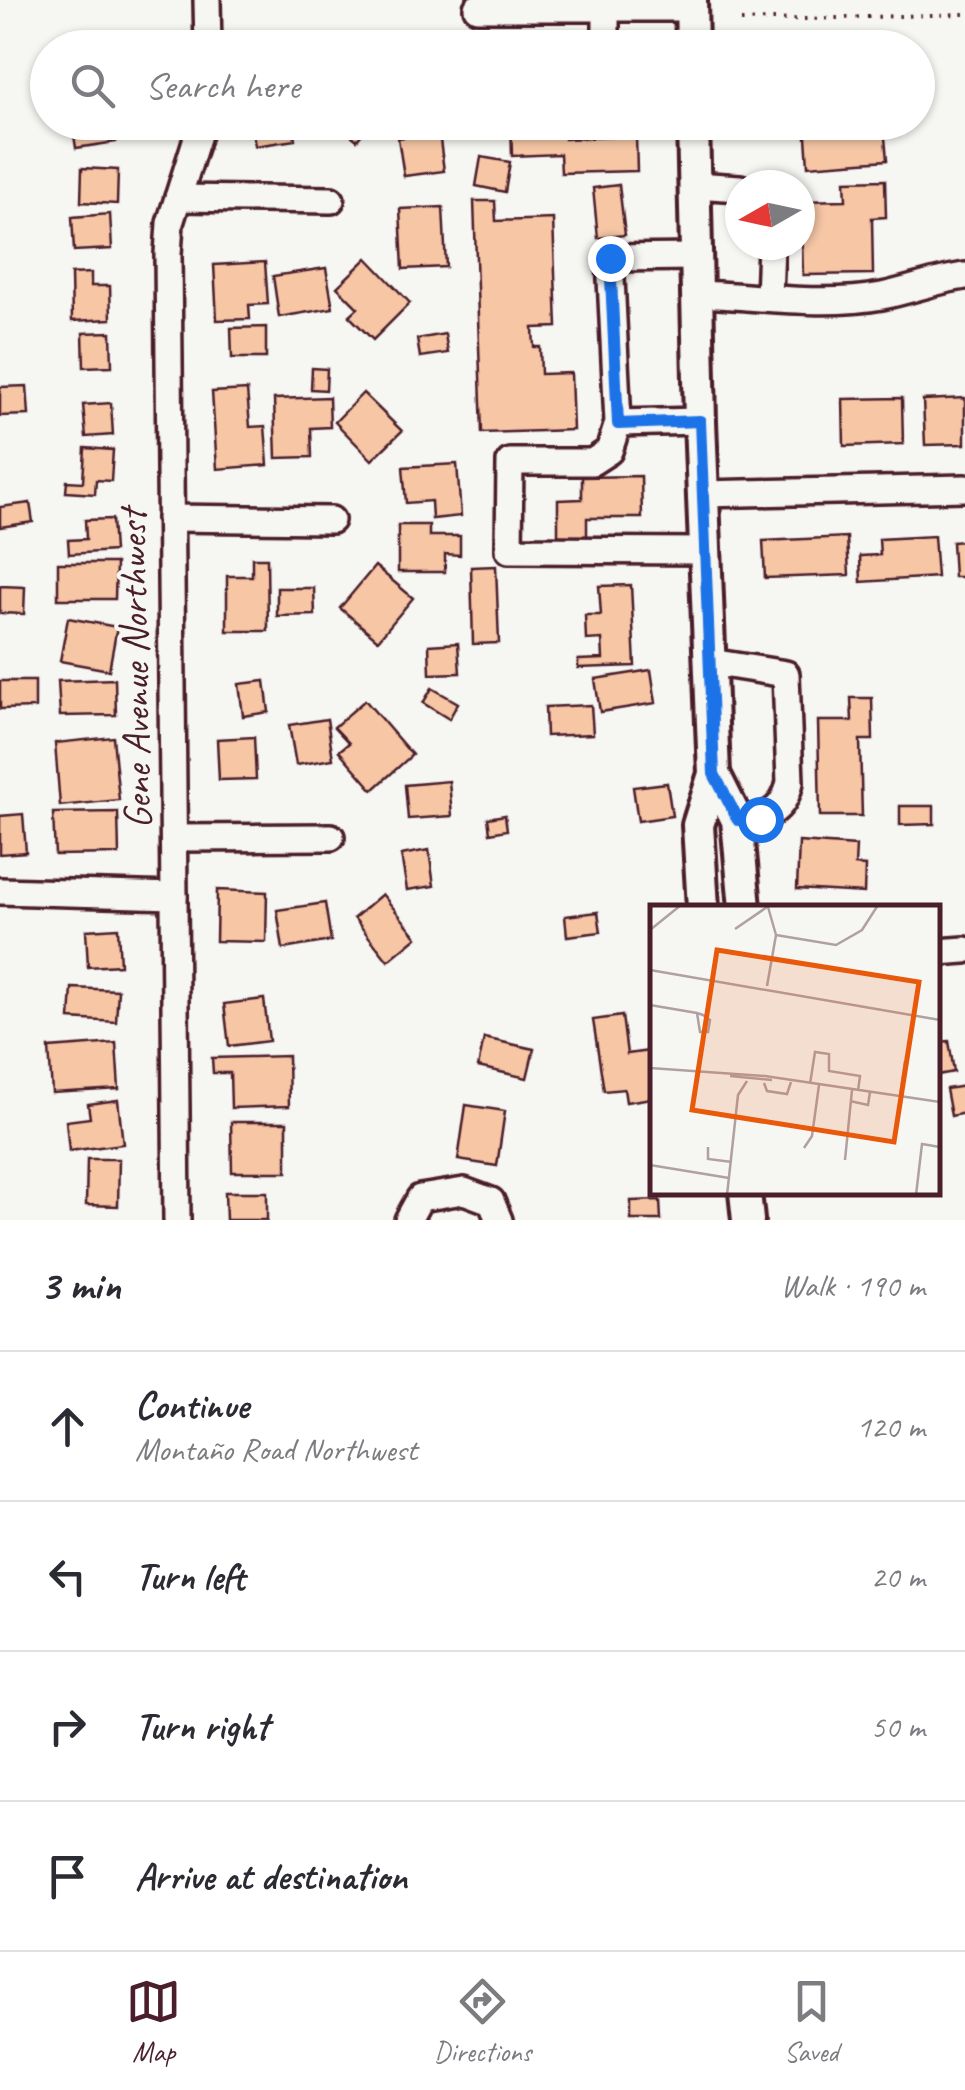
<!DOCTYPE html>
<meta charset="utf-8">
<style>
body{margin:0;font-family:Caveat,sans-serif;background:#f2f2f3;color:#2b2b33}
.compass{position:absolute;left:725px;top:170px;width:90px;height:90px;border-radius:50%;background:#fff;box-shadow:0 2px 8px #0004;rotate:261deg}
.stop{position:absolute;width:30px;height:30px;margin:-22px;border:8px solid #1a73e8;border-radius:50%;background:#fff}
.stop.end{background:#1a73e8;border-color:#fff;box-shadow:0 2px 10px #0008}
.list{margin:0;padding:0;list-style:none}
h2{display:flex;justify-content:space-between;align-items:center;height:130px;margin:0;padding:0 40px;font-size:42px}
h2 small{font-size:32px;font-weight:400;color:#7c7c81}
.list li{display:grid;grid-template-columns:65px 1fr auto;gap:30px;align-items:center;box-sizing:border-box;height:150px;padding:0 40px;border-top:2px solid #e1e1e2}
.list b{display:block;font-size:38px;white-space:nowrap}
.list p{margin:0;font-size:32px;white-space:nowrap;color:#7c7c81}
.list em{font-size:32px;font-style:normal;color:#7c7c81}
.icon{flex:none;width:55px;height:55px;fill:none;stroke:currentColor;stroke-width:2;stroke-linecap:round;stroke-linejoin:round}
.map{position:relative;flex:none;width:965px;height:1220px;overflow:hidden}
.search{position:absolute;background:#fff;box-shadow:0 2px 8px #0004;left:30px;right:30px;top:30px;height:110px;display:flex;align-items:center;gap:25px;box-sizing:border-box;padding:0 35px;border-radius:55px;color:#7c7c81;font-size:38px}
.sheet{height:730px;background:#fff}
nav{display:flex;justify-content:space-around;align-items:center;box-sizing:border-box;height:140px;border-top:2px solid #e1e1e2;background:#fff;font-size:28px;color:#7c7c81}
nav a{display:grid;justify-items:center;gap:5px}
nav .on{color:#4a1f2b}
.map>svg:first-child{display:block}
</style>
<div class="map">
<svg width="965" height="1220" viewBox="0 0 965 1220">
<rect width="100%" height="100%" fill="#f6f6f2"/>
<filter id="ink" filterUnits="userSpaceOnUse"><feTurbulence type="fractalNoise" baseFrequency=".01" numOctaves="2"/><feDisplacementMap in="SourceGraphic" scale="20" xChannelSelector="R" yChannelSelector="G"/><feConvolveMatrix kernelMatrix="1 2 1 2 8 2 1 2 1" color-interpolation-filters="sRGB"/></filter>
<g filter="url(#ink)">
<!-- building -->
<g fill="#f6c6a5" stroke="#4a1f2b" stroke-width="2.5">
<polygon points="72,122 113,122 116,142 76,148"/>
<polygon points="251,122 293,122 295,140 255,146"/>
<polygon points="335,122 372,122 357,140"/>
<polygon points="511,122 565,122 565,139 636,136 637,171 561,173 560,154 512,156"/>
<polygon points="805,122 912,122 913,124 884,126 887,160 808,166"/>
<polygon points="439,132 444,171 404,176 398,138"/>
<polygon points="481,157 510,162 505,192 476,186"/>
<polygon points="82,168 118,170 117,204 81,202"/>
<polygon points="885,180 886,217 872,218 873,274 803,275 801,201 846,200 845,181"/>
<polygon points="619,185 625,235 598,238 593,188"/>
<polygon points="474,201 495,201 496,221 553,219 557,327 533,328 534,347 540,347 541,374 571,373 573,430 482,433"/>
<polygon points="443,207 446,267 403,269 400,209"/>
<polygon points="110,214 112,249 74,251 72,217"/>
<polygon points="367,258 410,303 373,340 349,316 358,308 337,287"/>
<polygon points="265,262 268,304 249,305 250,319 217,320 214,265"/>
<polygon points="326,268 333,308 279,317 273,276"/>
<polygon points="91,273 91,286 110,286 111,319 72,321 71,274"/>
<polygon points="266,327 266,358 232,358 231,328"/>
<polygon points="111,332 112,366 84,367 83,333"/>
<polygon points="445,334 448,353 420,357 417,339"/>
<polygon points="312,368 327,369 326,390 311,389"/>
<polygon points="27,386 29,415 0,416 0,387"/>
<polygon points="247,390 250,427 265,426 268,465 217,469 212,392"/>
<polygon points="363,393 402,431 372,460 335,422"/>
<polygon points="329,397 330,427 311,428 312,457 276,458 274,399"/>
<polygon points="902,398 903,444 844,446 843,399"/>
<polygon points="965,398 965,444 925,445 923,400"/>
<polygon points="111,403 113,435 86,437 83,405"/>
<polygon points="85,448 113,450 111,481 96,480 95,494 66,492 67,481 83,482"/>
<polygon points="457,464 461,516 432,519 431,501 406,503 403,467"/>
<polygon points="641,476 642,518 587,518 587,541 558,541 558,500 582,499 582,477"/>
<polygon points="30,503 33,522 0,527 0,507"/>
<polygon points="112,519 114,551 69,554 68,540 86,539 85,520"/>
<polygon points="398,525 429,525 429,536 460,536 460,555 445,554 445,572 398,572"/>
<polygon points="934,536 937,577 861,582 860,556 880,555 879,539"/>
<polygon points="847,537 849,575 765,578 763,541"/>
<polygon points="965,541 965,577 954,577 952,542"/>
<polygon points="252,558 267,558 268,631 227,631 227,576 252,576"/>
<polygon points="58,563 116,563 115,599 58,599"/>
<polygon points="375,566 413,598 378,640 340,608"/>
<polygon points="496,566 499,643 473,644 471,567"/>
<polygon points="631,585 635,666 578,668 578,660 603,659 602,639 586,640 585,615 601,615 599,586"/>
<polygon points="0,586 25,587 24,614 0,613"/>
<polygon points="277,588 314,588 315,615 277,616"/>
<polygon points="68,618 117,627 109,670 60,661"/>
<polygon points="458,643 460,673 430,674 429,645"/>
<polygon points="651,670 656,703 600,712 595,679"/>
<polygon points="115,679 116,715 60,716 58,681"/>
<polygon points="0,681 35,681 35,708 0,709"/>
<polygon points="265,681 269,712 243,716 239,684"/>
<polygon points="432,688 458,703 449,719 423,703"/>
<polygon points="851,698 872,698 873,740 860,740 862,816 820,816 818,721 852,721"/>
<polygon points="365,700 412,755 373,790 339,751 349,743 334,727"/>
<polygon points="591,705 593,734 546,736 545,707"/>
<polygon points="327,719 333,759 296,765 289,725"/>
<polygon points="113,737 119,800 60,806 55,743"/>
<polygon points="254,737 256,779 219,780 217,739"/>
<polygon points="449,781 452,816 408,819 405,785"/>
<polygon points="667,783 672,816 638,821 633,787"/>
<polygon points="900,806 934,806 934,824 900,825"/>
<polygon points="118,812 119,854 55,855 53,813"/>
<polygon points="23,814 26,852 0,854 0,816"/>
<polygon points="505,815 507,830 490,833 488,818"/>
<polygon points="799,842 856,846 855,865 865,866 864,893 797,889"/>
<polygon points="429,850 434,886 407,890 401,855"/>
<polygon points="217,890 267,892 266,942 216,941"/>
<polygon points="382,894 417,937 388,961 354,918"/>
<polygon points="325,903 331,941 283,949 277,910"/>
<polygon points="598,912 601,932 567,936 565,916"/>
<polygon points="118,928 120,965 88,967 86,930"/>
<polygon points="72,988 118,990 116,1022 70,1019"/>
<polygon points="264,999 269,1041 229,1046 224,1004"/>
<polygon points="622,1016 627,1054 649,1051 652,1098 626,1102 624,1089 604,1091 593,1020"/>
<polygon points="484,1038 534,1049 527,1078 478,1067"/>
<polygon points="949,1041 954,1072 938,1075 938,1042"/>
<polygon points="116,1043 119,1089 52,1093 49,1048"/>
<polygon points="288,1056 289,1106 231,1108 230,1073 213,1073 212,1058"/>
<polygon points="965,1086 965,1113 951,1116 946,1089"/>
<polygon points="118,1100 123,1144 69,1151 66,1121 90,1118 88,1104"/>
<polygon points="466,1105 505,1111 497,1166 458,1160"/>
<polygon points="231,1122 287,1122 287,1172 232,1172"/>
<polygon points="87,1159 119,1159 118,1206 86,1205"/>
<polygon points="225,1192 267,1192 267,1220 226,1220"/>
<polygon points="660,1200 661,1220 631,1220 631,1201"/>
</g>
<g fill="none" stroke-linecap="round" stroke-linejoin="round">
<defs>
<g id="minor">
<polyline points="207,0 208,48"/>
<polyline points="477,8 691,8"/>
<polyline points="606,48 606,7"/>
<polyline points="695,185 740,188"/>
<polyline points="178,198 331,200"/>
<polyline points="697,257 610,258 618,423 609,451 592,462 510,462 509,550 705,551"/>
<path d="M697 294C757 296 823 307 882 296 911 290 936 280 965 276"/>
<polyline points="769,297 771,245"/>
<polyline points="618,423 700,421"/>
<polyline points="703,494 965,488"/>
<polyline points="170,518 331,520"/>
<path d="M710 662 786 674 790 782C784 812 766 819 737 820"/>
<polyline points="174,838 331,837"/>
<polyline points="0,891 174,896"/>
<polyline points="938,952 965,950"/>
<polyline points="177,1220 168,254 170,223 202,122"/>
<polyline points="408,1220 420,1198 464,1191 491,1201 499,1220"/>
</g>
<g id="major">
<polyline points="691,0 692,48"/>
<polyline points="693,122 700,421 714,774 698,825 703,908"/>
<polyline points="714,774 737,820 745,908"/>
<polyline points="745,1192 748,1220"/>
</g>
</defs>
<!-- minor casing -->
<use href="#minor" stroke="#4a1f2b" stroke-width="32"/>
<!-- major casing -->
<use href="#major" stroke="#4a1f2b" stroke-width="38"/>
<!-- path -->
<polyline stroke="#4a1f2b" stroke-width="4" stroke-dasharray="2.5 8" stroke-linecap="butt" points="741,21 965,14"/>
<!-- minor -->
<use href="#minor" stroke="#f6f6f2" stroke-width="25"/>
<!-- major -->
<use href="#major" stroke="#f6f6f2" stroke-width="30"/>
</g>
</g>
<g fill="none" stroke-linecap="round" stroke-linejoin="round" filter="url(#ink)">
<!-- route -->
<polyline stroke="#1a73e8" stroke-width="12" points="610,258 618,424 700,421 714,774 738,820 760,819"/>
</g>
<g text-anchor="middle" stroke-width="8" stroke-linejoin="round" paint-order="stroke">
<!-- street labels -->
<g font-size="40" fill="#4a1f2b" stroke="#f6f6f2">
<text transform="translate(134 669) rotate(-91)" y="14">Gene Avenue Northwest</text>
</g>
</g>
<!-- overview -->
<g transform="translate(650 905)">
<rect width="290" height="290" fill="#f6f6f2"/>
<path fill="none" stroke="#b1a0a2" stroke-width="2.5" d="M85 24 120 0M0 25 31 0M126 30 186 40 212 25 228 0M0 65 290 115M117 81 126 30 118 2M0 100 47 108 53 110 60 115 58 127H50L47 108M0 163 115 171 290 197M80 171 122 175M114 178 117 186 137 189 141 177M160 179 165 147 179 149V166L210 171 208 186M250 191 255 156M200 196 218 200 220 187M58 242V254L82 257M154 243 162 231 169 180M195 255 202 185M0 260 79 273M77 290 88 190 97 176M266 290 272 239 290 242"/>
<path fill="#e8590c" fill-opacity="0.15" stroke="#e8590c" stroke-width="5" d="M67 45 269 77 244 237 42 205Z"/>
<rect width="290" height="290" fill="none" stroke="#4a1f2b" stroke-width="5"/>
</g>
</svg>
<svg class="compass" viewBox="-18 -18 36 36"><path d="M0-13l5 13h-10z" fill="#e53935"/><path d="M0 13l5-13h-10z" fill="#7c7c81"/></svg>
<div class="stop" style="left:760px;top:819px"></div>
<div class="stop end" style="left:610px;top:258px"></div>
<div class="search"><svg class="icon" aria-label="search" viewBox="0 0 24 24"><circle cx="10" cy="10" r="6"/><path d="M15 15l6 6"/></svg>Search here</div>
</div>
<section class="sheet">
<h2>3 min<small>Walk · 190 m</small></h2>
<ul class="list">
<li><svg class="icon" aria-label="ahead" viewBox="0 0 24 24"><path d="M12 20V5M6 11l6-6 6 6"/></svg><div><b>Continue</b><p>Montaño Road Northwest</p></div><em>120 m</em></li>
<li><svg class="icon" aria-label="left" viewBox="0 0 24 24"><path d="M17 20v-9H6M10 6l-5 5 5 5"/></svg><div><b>Turn left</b></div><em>20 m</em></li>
<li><svg class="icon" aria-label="right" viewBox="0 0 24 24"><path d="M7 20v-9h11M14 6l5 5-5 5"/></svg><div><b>Turn right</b></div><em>50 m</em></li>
<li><svg class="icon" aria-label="arrive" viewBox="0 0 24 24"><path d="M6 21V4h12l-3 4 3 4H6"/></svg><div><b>Arrive at destination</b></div></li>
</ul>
</section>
<nav>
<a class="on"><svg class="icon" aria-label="map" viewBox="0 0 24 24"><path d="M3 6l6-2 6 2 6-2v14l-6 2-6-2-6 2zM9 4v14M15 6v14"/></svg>Map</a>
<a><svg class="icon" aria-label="directions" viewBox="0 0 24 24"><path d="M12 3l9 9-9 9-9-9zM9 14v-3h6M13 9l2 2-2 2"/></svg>Directions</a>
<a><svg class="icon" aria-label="saved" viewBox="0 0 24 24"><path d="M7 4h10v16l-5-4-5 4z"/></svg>Saved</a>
</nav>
